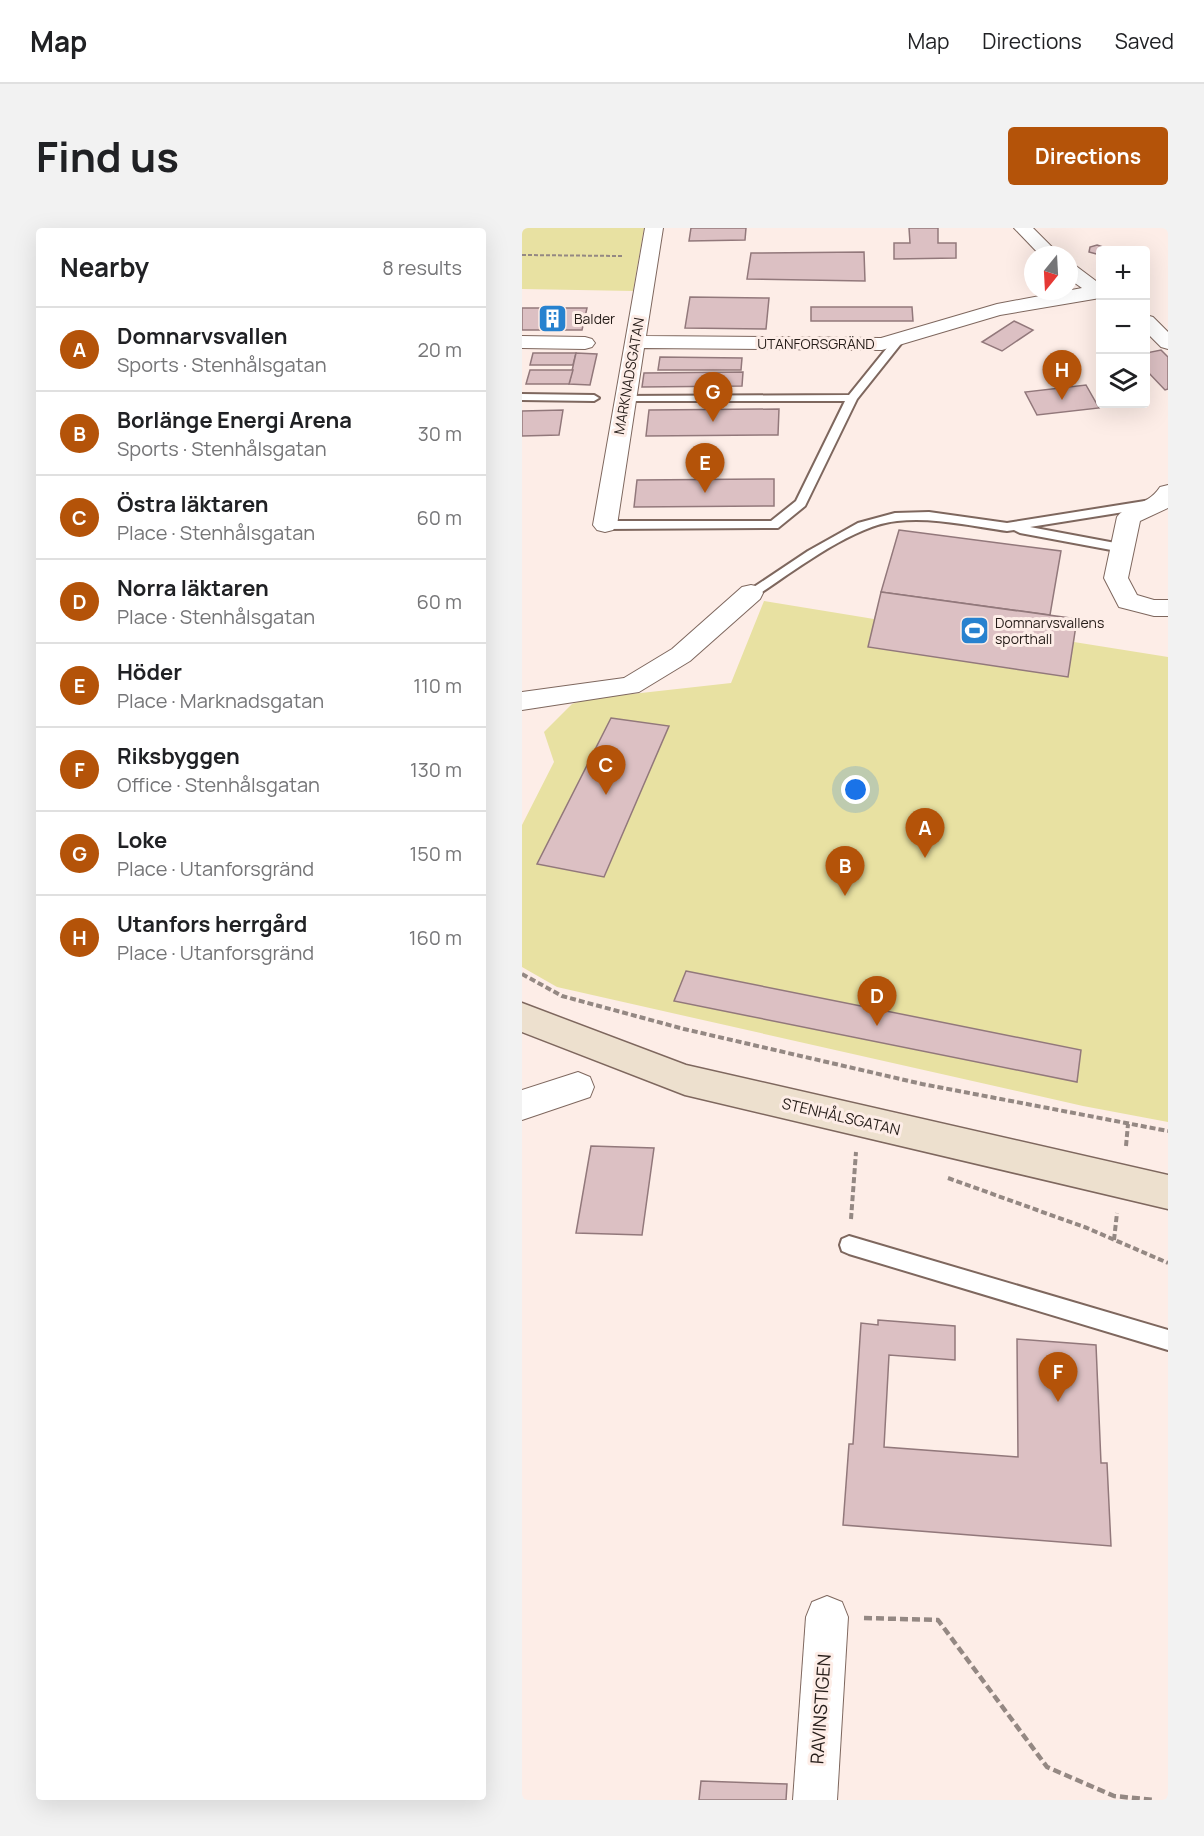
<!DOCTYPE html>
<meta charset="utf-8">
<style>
body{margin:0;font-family:Manrope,sans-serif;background:#f2f2f2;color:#202124}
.controls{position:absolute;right:18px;top:18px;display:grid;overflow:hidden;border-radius:6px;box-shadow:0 6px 24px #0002}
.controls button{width:54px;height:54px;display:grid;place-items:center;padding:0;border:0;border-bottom:2px solid #e0e0e0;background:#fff;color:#202124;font:30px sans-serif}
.compass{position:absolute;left:502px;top:18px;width:54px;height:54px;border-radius:50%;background:#fff;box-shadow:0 6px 24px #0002;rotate:198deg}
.you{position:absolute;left:334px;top:562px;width:21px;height:21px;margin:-15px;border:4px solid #fff;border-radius:50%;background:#1a73e8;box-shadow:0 0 0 9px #1a73e833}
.badge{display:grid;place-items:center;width:39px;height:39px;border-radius:50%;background:#b45309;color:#fff;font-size:20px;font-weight:700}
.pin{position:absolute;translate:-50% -50px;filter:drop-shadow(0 2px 3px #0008)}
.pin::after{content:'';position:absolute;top:32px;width:21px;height:18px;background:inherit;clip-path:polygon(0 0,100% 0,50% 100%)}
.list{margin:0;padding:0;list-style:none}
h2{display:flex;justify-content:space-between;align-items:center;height:78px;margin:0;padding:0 24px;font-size:26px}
h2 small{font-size:20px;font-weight:400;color:#757577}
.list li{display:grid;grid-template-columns:39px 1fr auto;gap:18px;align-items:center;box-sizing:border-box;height:84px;padding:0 24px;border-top:2px solid #e0e0e0}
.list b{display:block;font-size:22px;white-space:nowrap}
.list p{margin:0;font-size:20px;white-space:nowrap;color:#757577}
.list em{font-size:20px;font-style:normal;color:#757577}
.icon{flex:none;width:33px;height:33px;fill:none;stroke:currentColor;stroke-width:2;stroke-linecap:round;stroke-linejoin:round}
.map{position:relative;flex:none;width:646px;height:1572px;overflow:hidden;border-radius:6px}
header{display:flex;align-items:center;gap:36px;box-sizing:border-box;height:84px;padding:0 30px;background:#fff;border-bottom:2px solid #e0e0e0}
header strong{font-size:28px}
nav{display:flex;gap:33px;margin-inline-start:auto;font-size:21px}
.intro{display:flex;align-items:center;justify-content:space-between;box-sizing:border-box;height:144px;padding:0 36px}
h1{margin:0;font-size:42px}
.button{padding:15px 27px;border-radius:6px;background:#b45309;color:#fff;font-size:21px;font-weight:700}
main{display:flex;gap:36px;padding:0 36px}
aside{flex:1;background:#fff;border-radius:6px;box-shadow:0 6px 24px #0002}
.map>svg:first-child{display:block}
</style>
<header>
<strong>Map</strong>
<nav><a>Map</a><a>Directions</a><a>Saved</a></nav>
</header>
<div class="intro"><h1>Find us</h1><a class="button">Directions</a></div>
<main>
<aside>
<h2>Nearby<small>8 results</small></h2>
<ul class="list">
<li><span class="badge">A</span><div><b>Domnarvsvallen</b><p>Sports · Stenhålsgatan</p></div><em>20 m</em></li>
<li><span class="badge">B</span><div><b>Borlänge Energi Arena</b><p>Sports · Stenhålsgatan</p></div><em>30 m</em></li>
<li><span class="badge">C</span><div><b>Östra läktaren</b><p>Place · Stenhålsgatan</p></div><em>60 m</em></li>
<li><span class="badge">D</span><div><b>Norra läktaren</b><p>Place · Stenhålsgatan</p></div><em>60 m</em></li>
<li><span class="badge">E</span><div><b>Höder</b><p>Place · Marknadsgatan</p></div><em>110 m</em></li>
<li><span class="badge">F</span><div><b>Riksbyggen</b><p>Office · Stenhålsgatan</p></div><em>130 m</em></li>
<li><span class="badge">G</span><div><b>Loke</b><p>Place · Utanforsgränd</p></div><em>150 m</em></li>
<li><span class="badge">H</span><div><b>Utanfors herrgård</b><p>Place · Utanforsgränd</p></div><em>160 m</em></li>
</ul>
</aside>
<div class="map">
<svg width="646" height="1572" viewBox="0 0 646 1572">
<rect width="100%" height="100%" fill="#fdede7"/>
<!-- green -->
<g fill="#e8e1a2">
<polygon points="0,0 122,0 111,63 0,61"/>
<polygon points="377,302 528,387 555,391 552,414 646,429 646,894 561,878 35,759 0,739 0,597 32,534 22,504 50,476 65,471 209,455 242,373 352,391"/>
</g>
<!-- building -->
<g fill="#dcc0c3" stroke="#92787b" stroke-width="1.5">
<polygon points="169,0 224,0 223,12 167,13"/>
<polygon points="387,0 416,0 416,15 434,15 434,30 372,31 372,15 388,15"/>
<polygon points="575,17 581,19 586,22 578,22 578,27 567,24 568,19"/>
<polygon points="342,24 343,53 225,51 229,25"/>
<polygon points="168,69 247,70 244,101 163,100"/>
<polygon points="289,79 390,79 391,93 289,93"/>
<polygon points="0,80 65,80 60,102 0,102"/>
<polygon points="492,93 511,102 480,123 460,114"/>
<polygon points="639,122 646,129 646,161 643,162 624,142 624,125"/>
<polygon points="11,125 54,125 51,137 8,137"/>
<polygon points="54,125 75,126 68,157 47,156"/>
<polygon points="138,129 220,130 219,142 136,142"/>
<polygon points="8,142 51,142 47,156 4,156"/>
<polygon points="221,144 220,158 120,159 122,145"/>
<polygon points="564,157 577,180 515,187 503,164"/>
<polygon points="257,181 256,207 124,208 127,182"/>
<polygon points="41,182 37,207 0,208 0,183"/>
<polygon points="252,251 252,278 112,279 115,252"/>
<polygon points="377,302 539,323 528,387 359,364"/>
<polygon points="359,364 555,391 546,449 346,419"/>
<polygon points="89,490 147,498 82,649 15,636"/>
<polygon points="164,743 559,822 555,854 152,773"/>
<polygon points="69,918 132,920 120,1007 54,1005"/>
<polygon points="356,1092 433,1098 433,1132 367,1127 362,1219 496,1229 495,1111 574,1117 579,1235 585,1235 589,1318 321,1297 327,1216 331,1216 339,1095 356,1097"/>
<polygon points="179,1553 265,1556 264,1572 177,1572"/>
</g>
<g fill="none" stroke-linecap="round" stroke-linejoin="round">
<defs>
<g id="lane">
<polygon points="377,109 382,112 335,171 283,278 256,300 83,301 77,297 83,293 249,293 274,273 323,173 103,173 99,172 99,168 327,167 373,110"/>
<polygon points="0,166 72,167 77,170 72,173 0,172"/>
<path d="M629 272 633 273V279L508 299 604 317 606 320 604 323 600 324 498 305 492 302 485 303C449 298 412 289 375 293 331 297 271 344 234 368H224L223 365 286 323 336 295 373 285 407 284 485 295Z"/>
<polygon points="327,1008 646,1102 646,1122 327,1026 320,1023 318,1017 320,1011"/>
</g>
<g id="street">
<polygon points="123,0 141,0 124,108 359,110 475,76 560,60 547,51 547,36 554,38 578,56 578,70 478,87 360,122 122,120 95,297 91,302 83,304 75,302 71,297"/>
<polygon points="492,0 511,0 538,27 518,27"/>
<polygon points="624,87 631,89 646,104 646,121 639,119 624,104"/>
<polygon points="0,108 63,109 70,111 73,115 70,119 63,121 0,120"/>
<path d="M646 257V280L618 293 606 350 615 367 632 372H646V388H632L597 379 582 350 595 289C605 275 625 279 638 259Z"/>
<polygon points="229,357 238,359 241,365 238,371 168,433 117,464 0,482 0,464 102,450 150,421 220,359"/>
<polygon points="56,844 68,849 72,859 68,869 0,892 0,862"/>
<polygon points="305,1368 320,1374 326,1389 315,1572 271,1572 284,1389 290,1374"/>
</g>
<polygon id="secondary" points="0,775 164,837 646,947 646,981 163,867 0,804"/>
</defs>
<!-- lane casing -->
<use href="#lane" stroke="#7e675e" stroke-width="4"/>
<!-- street casing -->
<use href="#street" stroke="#7e675e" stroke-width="2"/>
<!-- secondary casing -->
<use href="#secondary" stroke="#7e675e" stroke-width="3"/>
<!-- path-far2 -->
<polyline stroke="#948883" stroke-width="2" stroke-dasharray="4 2" stroke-linecap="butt" points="0,27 100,28"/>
<!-- path-far1 -->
<g stroke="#948883" stroke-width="4" stroke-dasharray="6 3" stroke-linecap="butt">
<polyline points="0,746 40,768 162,801 400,856 646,903"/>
<polyline points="604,918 606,896"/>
<polyline points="426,950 565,1000 646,1035"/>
<polyline points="329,991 334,924"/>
<polyline points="592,1012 595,985"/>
</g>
<!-- path -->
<polyline stroke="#948883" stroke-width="4.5" stroke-dasharray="8 4" stroke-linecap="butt" points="342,1390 416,1392 525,1539 592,1568 632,1572"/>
<!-- lane -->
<use href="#lane" fill="#fff" fill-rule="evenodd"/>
<!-- street -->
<use href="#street" fill="#fff" fill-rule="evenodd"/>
<!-- secondary -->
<use href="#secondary" fill="#ede0ce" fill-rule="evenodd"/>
</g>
<!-- icons -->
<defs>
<symbol id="building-square" viewBox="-11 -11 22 22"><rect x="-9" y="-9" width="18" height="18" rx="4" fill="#2782cf" stroke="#fdede7"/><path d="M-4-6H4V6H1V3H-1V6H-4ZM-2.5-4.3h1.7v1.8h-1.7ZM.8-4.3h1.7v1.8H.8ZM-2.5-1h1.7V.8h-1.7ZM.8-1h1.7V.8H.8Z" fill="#fff"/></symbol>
<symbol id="stadium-square" viewBox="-11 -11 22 22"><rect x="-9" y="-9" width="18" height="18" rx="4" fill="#2782cf" stroke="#fdede7"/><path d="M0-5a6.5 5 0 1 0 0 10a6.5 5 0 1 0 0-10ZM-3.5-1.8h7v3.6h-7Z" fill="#fff"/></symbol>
</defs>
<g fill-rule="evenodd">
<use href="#building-square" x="14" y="74" width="33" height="33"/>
<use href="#stadium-square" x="436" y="386" width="33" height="33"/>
</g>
<g text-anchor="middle" stroke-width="6" stroke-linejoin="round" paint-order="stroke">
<!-- far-poi labels -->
<g font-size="14" fill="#261d19" stroke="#fdede7" text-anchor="start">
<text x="52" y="96">Balder</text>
<text x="473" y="400">Domnarvsvallens<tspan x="473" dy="16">sporthall</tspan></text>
</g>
<!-- far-street labels -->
<g font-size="14" fill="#261d19" stroke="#fdede7">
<text x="294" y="121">UTANFORSGRÄND</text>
<text transform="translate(107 148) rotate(-80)" y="5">MARKNADSGATAN</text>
</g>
<!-- street labels -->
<g font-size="15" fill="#261d19" stroke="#fdede7">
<text transform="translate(319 889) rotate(13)" y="5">STENHÅLSGATAN</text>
</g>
<!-- near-street labels -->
<g font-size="18" fill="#261d19" stroke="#fdede7">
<text transform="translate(299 1481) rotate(-86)" y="6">RAVINSTIGEN</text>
</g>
</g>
</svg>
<div class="controls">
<button>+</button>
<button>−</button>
<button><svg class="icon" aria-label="layers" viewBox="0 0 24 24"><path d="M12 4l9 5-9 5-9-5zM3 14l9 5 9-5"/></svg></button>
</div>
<svg class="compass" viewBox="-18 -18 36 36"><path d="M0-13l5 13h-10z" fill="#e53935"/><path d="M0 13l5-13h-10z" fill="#757577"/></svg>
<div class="you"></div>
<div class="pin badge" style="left:403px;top:630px">A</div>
<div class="pin badge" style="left:323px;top:668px">B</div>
<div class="pin badge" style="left:84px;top:567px">C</div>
<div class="pin badge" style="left:355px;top:798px">D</div>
<div class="pin badge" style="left:183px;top:265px">E</div>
<div class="pin badge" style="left:536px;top:1174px">F</div>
<div class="pin badge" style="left:191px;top:194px">G</div>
<div class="pin badge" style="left:540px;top:172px">H</div>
</div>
</main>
